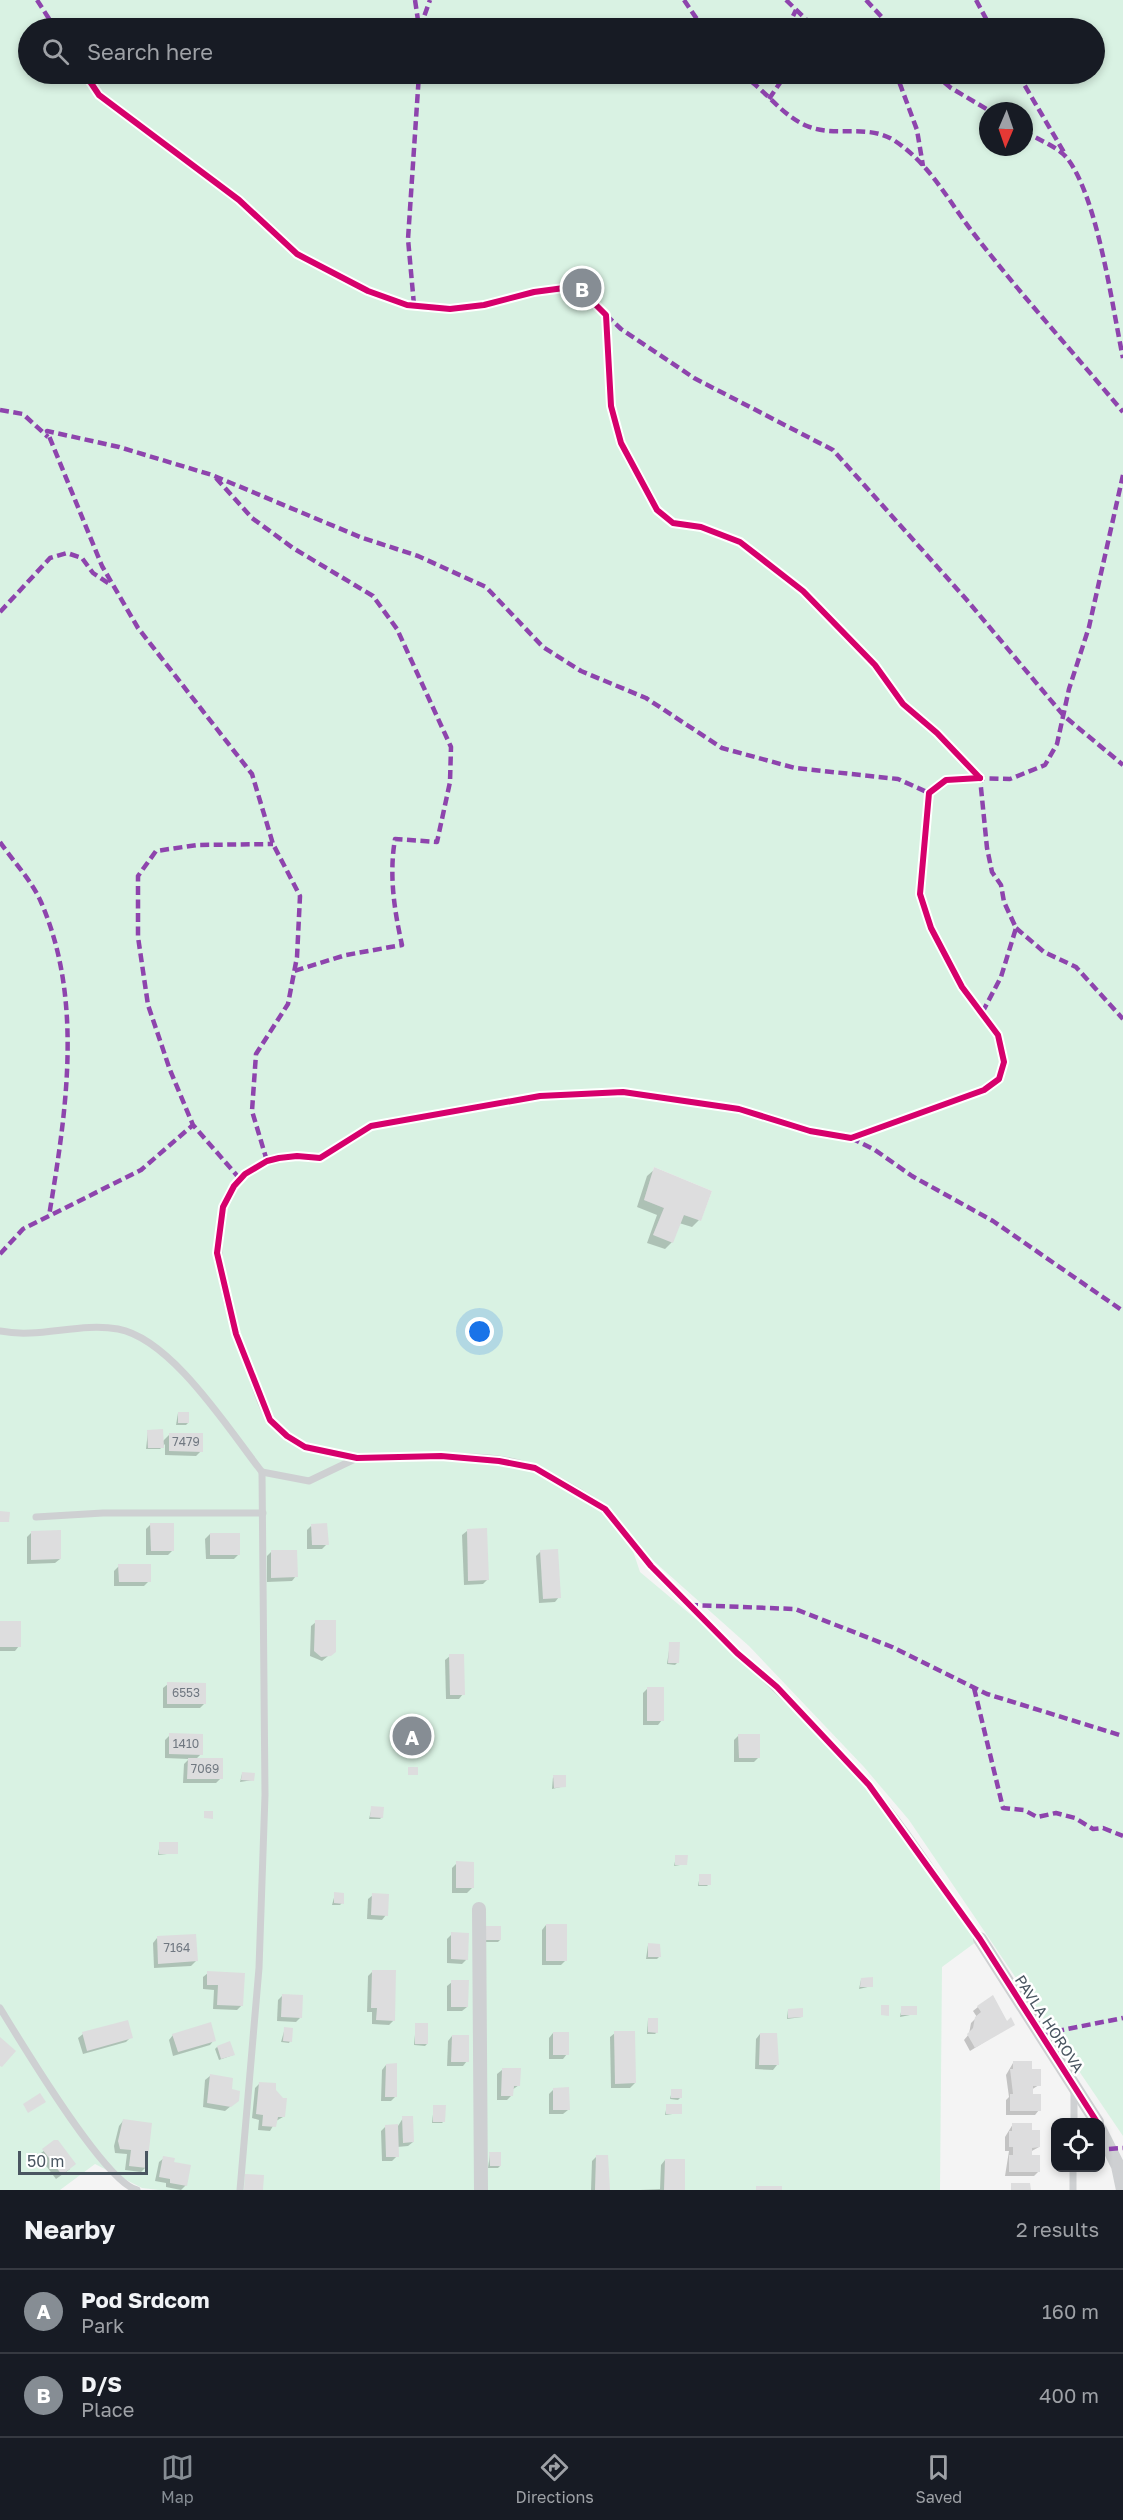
<!DOCTYPE html>
<style>
body{margin:0;font-family:"Golos Text",sans-serif;background:#20242c;color:#f1f3f6}
.controls{position:absolute;right:18px;bottom:18px;display:grid;overflow:hidden;border-radius:12px;box-shadow:0 3px 9px #0003}
.controls button{width:54px;height:54px;display:grid;place-items:center;padding:0;border:0;border-bottom:2px solid #363941;background:#171b24;color:#f1f3f6;font:30px sans-serif}
.compass{position:absolute;left:979px;top:102px;width:54px;height:54px;border-radius:50%;background:#171b24;box-shadow:0 3px 9px #0003;rotate:182deg}
.scale{position:absolute;left:18px;bottom:15px;width:130px;box-sizing:border-box;padding-left:6px;border:3px solid #4a5661;border-top:0;font-size:16px;line-height:21px;white-space:nowrap;color:#4a5661;-webkit-text-stroke:4px #fff;paint-order:stroke}
.you{position:absolute;left:480px;top:1332px;width:21px;height:21px;margin:-15px;border:4px solid #fff;border-radius:50%;background:#1a73e8;box-shadow:0 0 0 9px #1a73e833}
.badge{display:grid;place-items:center;width:39px;height:39px;border-radius:50%;background:#868d94;color:#fff;font-size:20px;font-weight:700}
.pin{position:absolute;translate:-50% -50%;border:3px solid #fff;box-shadow:0 2px 6px #0006}
.list{margin:0;padding:0;list-style:none}
h2{display:flex;justify-content:space-between;align-items:center;height:78px;margin:0;padding:0 24px;font-size:26px}
h2 small{font-size:20px;font-weight:400;color:#9ea1a6}
.list li{display:grid;grid-template-columns:39px 1fr auto;gap:18px;align-items:center;box-sizing:border-box;height:84px;padding:0 24px;border-top:2px solid #363941}
.list b{display:block;font-size:22px;white-space:nowrap}
.list p{margin:0;font-size:20px;white-space:nowrap;color:#9ea1a6}
.list em{font-size:20px;font-style:normal;color:#9ea1a6}
.icon{flex:none;width:33px;height:33px;fill:none;stroke:currentColor;stroke-width:2;stroke-linecap:round;stroke-linejoin:round}
.map{position:relative;flex:none;width:1123px;height:2190px;overflow:hidden}
.search{position:absolute;background:#171b24;box-shadow:0 3px 9px #0003;left:18px;right:18px;top:18px;height:66px;display:flex;align-items:center;gap:15px;box-sizing:border-box;padding:0 21px;border-radius:33px;color:#9ea1a6;font-size:22px}
.sheet{height:246px;background:#171b24}
nav{display:flex;justify-content:space-around;align-items:center;box-sizing:border-box;height:84px;border-top:2px solid #363941;background:#171b24;font-size:16px;color:#9ea1a6}
nav a{display:grid;justify-items:center;gap:3px}
nav .on{color:#868d94}
.map>svg:first-child{display:block}
</style>
<div class="map">
<svg width="1123" height="2190" viewBox="0 0 1123 2190">
<rect width="100%" height="100%" fill="#f4f4f4"/>
<!-- green -->
<path fill="#d9f2e3" fill-rule="evenodd" d="M0 0H1123V2136L909 1820 864 1767 749 1646 629 1539 640 1572 777 1687 869 1785 980 1939 942 1967 940 2190H159L142 2188 95 2164 60 2190H0ZM28 28H1094V74H28ZM988 111H1024V147H988ZM654 1167 712 1191 701 1220 684 1215 653 1235 664 1208 644 1200Z"/>
<!-- shadow -->
<g fill="#0003">
<polygon points="655,1169 699,1220 692,1227 679,1223 672,1242 665,1249 647,1243 657,1215 637,1207 647,1176"/>
<polygon points="178,1413 188,1423 186,1425 176,1425"/>
<polygon points="148,1431 162,1442 170,1434 201,1451 196,1456 165,1455 165,1444 160,1449 146,1449"/>
<polygon points="151,1524 173,1550 168,1555 146,1555 146,1529"/>
<polygon points="311,1526 327,1544 322,1549 307,1549 307,1530"/>
<polygon points="467,1531 488,1579 483,1584 464,1585 462,1535"/>
<polygon points="32,1532 60,1559 55,1563 27,1564 27,1537"/>
<polygon points="210,1534 239,1554 234,1559 206,1559 205,1539"/>
<polygon points="541,1551 559,1597 555,1602 539,1603 536,1556"/>
<polygon points="271,1552 296,1576 292,1581 267,1582 267,1556"/>
<polygon points="119,1566 149,1581 144,1586 114,1586 114,1571"/>
<polygon points="316,1622 334,1651 322,1661 310,1656 311,1626"/>
<polygon points="0,1623 19,1646 15,1651 0,1651"/>
<polygon points="670,1644 677,1663 675,1665 667,1664"/>
<polygon points="450,1656 463,1694 459,1699 446,1699 445,1660"/>
<polygon points="168,1684 204,1704 200,1708 163,1708 163,1688"/>
<polygon points="648,1688 662,1720 658,1725 643,1725 643,1693"/>
<polygon points="170,1735 201,1754 196,1759 221,1778 216,1783 183,1783 184,1764 189,1759 165,1758 165,1740"/>
<polygon points="739,1735 759,1757 754,1762 734,1762 734,1740"/>
<polygon points="242,1774 253,1780 240,1782"/>
<polygon points="553,1777 565,1786 552,1789"/>
<polygon points="372,1807 382,1817 380,1819 369,1819"/>
<polygon points="160,1843 176,1853 158,1855"/>
<polygon points="676,1857 686,1864 674,1866"/>
<polygon points="457,1863 472,1888 467,1893 452,1893 452,1868"/>
<polygon points="700,1875 709,1884 707,1886 698,1886"/>
<polygon points="335,1894 342,1903 340,1905 332,1905"/>
<polygon points="373,1895 386,1915 382,1920 367,1919 368,1899"/>
<polygon points="546,1925 566,1960 561,1965 542,1965 542,1930"/>
<polygon points="487,1928 500,1940 498,1942 485,1942"/>
<polygon points="452,1934 467,1959 462,1964 447,1963 447,1939"/>
<polygon points="157,1938 196,1961 191,1966 154,1968 153,1943"/>
<polygon points="648,1945 659,1957 657,1959 646,1959"/>
<polygon points="373,1971 394,2020 389,2025 372,2024 372,2012 367,2012 368,1976"/>
<polygon points="208,1973 242,2005 237,2010 213,2009 214,1990 203,1989 203,1977"/>
<polygon points="861,1980 872,1986 859,1989"/>
<polygon points="452,1982 467,2007 462,2011 447,2011 447,1986"/>
<polygon points="283,1995 300,2018 296,2022 277,2021 278,2000"/>
<polygon points="902,2007 915,2014 900,2017"/>
<polygon points="978,2007 1013,2024 970,2051 964,2040 969,2034 971,2023 977,2017 973,2011"/>
<polygon points="788,2010 802,2017 787,2019"/>
<polygon points="648,2019 657,2032 655,2034 647,2034"/>
<polygon points="416,2024 427,2044 425,2046 414,2045"/>
<polygon points="285,2028 290,2041 289,2043 281,2042"/>
<polygon points="553,2033 567,2054 563,2059 549,2059 549,2038"/>
<polygon points="615,2033 635,2083 630,2088 611,2088 610,2037"/>
<polygon points="83,2034 131,2037 126,2042 83,2054 78,2038"/>
<polygon points="760,2034 777,2065 773,2070 755,2069 756,2039"/>
<polygon points="173,2035 214,2040 210,2045 173,2056 169,2040"/>
<polygon points="452,2036 467,2061 463,2066 447,2066 448,2041"/>
<polygon points="217,2047 233,2055 219,2060 215,2049"/>
<polygon points="1013,2063 1031,2071 1039,2085 1031,2090 1039,2110 1035,2115 1006,2115 1006,2100 1009,2097 1006,2075"/>
<polygon points="386,2065 396,2096 391,2101 381,2101 382,2070"/>
<polygon points="502,2070 519,2085 512,2090 512,2095 507,2100 497,2100 497,2074"/>
<polygon points="210,2076 232,2105 225,2111 203,2107 205,2080"/>
<polygon points="260,2083 274,2091 283,2117 276,2121 270,2131 258,2130 259,2120 252,2118 255,2088"/>
<polygon points="554,2089 568,2110 563,2114 549,2114 549,2094"/>
<polygon points="672,2091 680,2098 678,2100 670,2099"/>
<polygon points="667,2105 680,2113 665,2115"/>
<polygon points="434,2106 444,2121 442,2123 432,2123"/>
<polygon points="403,2118 413,2142 408,2146 397,2147 397,2156 392,2161 382,2161 381,2131 386,2126 398,2126"/>
<polygon points="123,2121 146,2167 141,2172 125,2170 127,2154 115,2153 114,2146 119,2126"/>
<polygon points="1013,2124 1030,2132 1039,2147 1030,2152 1039,2171 1034,2176 1005,2176 1009,2151 1005,2151 1005,2137"/>
<polygon points="57,2142 70,2169 56,2179 38,2155"/>
<polygon points="490,2154 500,2166 498,2168 488,2168"/>
<polygon points="596,2157 608,2190 591,2190 592,2161"/>
<polygon points="164,2158 172,2163 186,2185 181,2190 166,2187 166,2183 155,2181 159,2162"/>
<polygon points="665,2160 683,2190 640,2190 660,2189 661,2165"/>
</g>
<!-- building -->
<g fill="#ddddde">
<polygon points="654,1167 712,1191 701,1221 684,1215 673,1243 653,1235 664,1208 644,1200"/>
<rect x="178" y="1412" width="11" height="11"/>
<polygon points="163,1429 164,1448 148,1448 147,1430"/>
<polygon points="169,1433 203,1433 203,1452 169,1451"/>
<polygon points="0,1511 10,1512 9,1522 0,1522"/>
<polygon points="150,1523 174,1523 174,1551 151,1551"/>
<polygon points="327,1523 329,1545 312,1545 311,1524"/>
<polygon points="487,1528 489,1580 468,1581 467,1529"/>
<polygon points="61,1530 61,1559 31,1560 31,1531"/>
<rect x="210" y="1533" width="30" height="22"/>
<polygon points="558,1549 561,1598 543,1599 540,1550"/>
<polygon points="271,1550 297,1550 298,1577 271,1578"/>
<polygon points="118,1564 151,1564 151,1582 119,1582"/>
<polygon points="315,1620 336,1620 336,1652 331,1656 321,1657 314,1651"/>
<rect x="0" y="1621" width="21" height="26"/>
<polygon points="669,1642 680,1642 679,1663 668,1663"/>
<polygon points="449,1654 464,1654 465,1695 450,1695"/>
<polygon points="167,1682 206,1683 206,1704 167,1704"/>
<rect x="647" y="1687" width="17" height="34"/>
<polygon points="169,1733 203,1734 203,1755 169,1754"/>
<polygon points="738,1734 760,1734 760,1758 739,1758"/>
<polygon points="188,1758 223,1758 223,1779 187,1779"/>
<rect x="408" y="1767" width="10" height="8"/>
<polygon points="242,1772 255,1773 254,1781 241,1780"/>
<polygon points="553,1775 566,1775 566,1787 554,1788"/>
<polygon points="371,1806 384,1807 383,1818 370,1817"/>
<polygon points="204,1811 213,1811 213,1819 204,1818"/>
<rect x="159" y="1842" width="19" height="12"/>
<polygon points="675,1855 688,1855 687,1865 675,1865"/>
<polygon points="456,1861 474,1862 474,1888 456,1888"/>
<rect x="699" y="1874" width="12" height="11"/>
<polygon points="334,1892 344,1893 344,1904 334,1903"/>
<polygon points="372,1893 389,1894 388,1916 371,1915"/>
<rect x="546" y="1924" width="21" height="37"/>
<rect x="486" y="1926" width="15" height="14"/>
<polygon points="451,1932 469,1933 468,1960 451,1959"/>
<polygon points="196,1934 198,1961 158,1964 157,1936"/>
<polygon points="648,1943 660,1944 661,1957 648,1957"/>
<polygon points="372,1970 396,1970 395,2021 376,2020 377,2008 371,2008"/>
<polygon points="207,1971 245,1973 243,2006 217,2005 218,1985 207,1985"/>
<polygon points="873,1977 873,1987 860,1987 861,1978"/>
<polygon points="451,1980 469,1980 468,2007 451,2007"/>
<polygon points="282,1994 303,1995 302,2018 281,2017"/>
<polygon points="993,1995 1007,2021 1011,2017 1015,2025 975,2048 967,2034 973,2028 975,2017 981,2012 977,2006"/>
<polygon points="881,2005 889,2005 889,2016 881,2015"/>
<rect x="901" y="2006" width="16" height="9"/>
<polygon points="803,2008 803,2017 788,2018 788,2009"/>
<polygon points="648,2018 658,2018 658,2033 648,2032"/>
<polygon points="128,2020 133,2038 87,2051 82,2032"/>
<polygon points="211,2022 216,2041 178,2052 172,2034"/>
<rect x="415" y="2023" width="13" height="21"/>
<polygon points="284,2027 293,2028 292,2042 283,2041"/>
<polygon points="614,2031 635,2031 636,2083 615,2084"/>
<rect x="553" y="2032" width="16" height="23"/>
<polygon points="760,2033 777,2033 779,2065 759,2065"/>
<polygon points="452,2035 469,2035 469,2062 451,2062"/>
<polygon points="0,2037 16,2051 2,2067 0,2066"/>
<polygon points="230,2041 235,2055 221,2059 217,2046"/>
<polygon points="1013,2061 1032,2061 1032,2069 1041,2069 1041,2086 1033,2086 1033,2094 1041,2094 1041,2111 1010,2111 1010,2094 1013,2094 1010,2069 1013,2069"/>
<polygon points="397,2063 397,2097 385,2097 386,2064"/>
<polygon points="502,2068 521,2068 520,2086 514,2086 513,2096 501,2096"/>
<polygon points="210,2074 233,2078 232,2089 240,2091 239,2101 231,2107 207,2103"/>
<polygon points="259,2082 276,2083 276,2090 283,2098 287,2098 285,2117 278,2117 276,2127 262,2126 263,2115 256,2114"/>
<polygon points="569,2087 570,2110 553,2110 553,2088"/>
<rect x="671" y="2089" width="11" height="9"/>
<polygon points="40,2093 46,2102 28,2113 23,2104"/>
<rect x="666" y="2104" width="16" height="10"/>
<polygon points="433,2105 446,2105 445,2122 433,2122"/>
<polygon points="402,2116 413,2116 414,2142 403,2143"/>
<polygon points="123,2119 152,2123 147,2168 129,2166 131,2150 120,2149 118,2141"/>
<polygon points="1012,2123 1032,2123 1032,2130 1040,2130 1040,2147 1032,2148 1032,2155 1040,2155 1040,2172 1009,2172 1009,2155 1013,2155 1013,2147 1009,2147 1009,2131 1012,2131"/>
<polygon points="398,2124 399,2157 386,2157 385,2125"/>
<polygon points="54,2140 58,2140 76,2164 62,2175 42,2149"/>
<polygon points="489,2152 501,2152 501,2166 490,2166"/>
<polygon points="596,2155 608,2155 610,2190 595,2190"/>
<polygon points="163,2156 175,2158 174,2162 191,2165 187,2186 170,2183 170,2179 159,2177"/>
<polygon points="665,2159 685,2159 685,2190 664,2190"/>
<polygon points="245,2174 264,2175 263,2190 244,2190"/>
<polygon points="1011,2183 1030,2183 1031,2190 1011,2190"/>
<rect x="756" y="2186" width="26" height="4"/>
</g>
<g fill="none" stroke-linecap="round" stroke-linejoin="round">
<!-- service -->
<g stroke="#ced0d2" stroke-width="7">
<path d="M320 1158C182 1144 215 1282 247 1364 254 1381 260 1408 272 1422 328 1488 462 1436 536 1469 552 1476 596 1500 607 1511 624 1528 636 1549 652 1566 663 1579 675 1591 687 1603 746 1664 812 1718 868 1784 908 1830 944 1889 980 1939"/>
<path d="M0 1331C39 1339 79 1322 118 1329 172 1339 229 1430 262 1472L309 1481 357 1458"/>
<polyline points="36,1517 103,1513 263,1513"/>
<path d="M0 2008C21 2042 104 2182 137 2190"/>
<polyline points="1074,2122 1074,2090"/>
<polyline points="240,2190 259,1968 265,1795 262,1472"/>
<polyline points="1073,2190 1073,2168"/>
</g>
<!-- minor -->
<g stroke="#ced0d2" stroke-width="14">
<polyline points="479,1909 481,2190"/>
<polyline points="980,1939 1097,2122"/>
<polyline points="1100,2130 1118,2166 1123,2190"/>
</g>
<!-- quiet -->
<g stroke="#8e44ad" stroke-width="4.5" stroke-dasharray="9 4.5" stroke-linecap="butt">
<polyline points="37,0 55,28"/>
<polyline points="415,0 419,27"/>
<polyline points="684,0 703,28"/>
<polyline points="786,0 815,28"/>
<polyline points="866,0 892,28"/>
<polyline points="976,0 991,28"/>
<polyline points="420,28 430,0"/>
<polyline points="787,28 796,10"/>
<path d="M740 74C765 88 779 114 807 126 835 138 868 123 895 141 930 164 949 202 974 234 1021 295 1074 353 1123 412"/>
<polyline points="891,74 897,76 917,130 923,166"/>
<polyline points="934,74 951,88 990,111"/>
<polyline points="1018,74 1065,154"/>
<polyline points="769,99 786,74"/>
<path d="M1024 131C1037 139 1058 147 1067 158 1098 198 1112 306 1123 358"/>
<polyline points="414,305 408,239 419,74"/>
<polyline points="606,315 621,329 694,378 833,450 966,599 1064,716 1123,765"/>
<polyline points="0,410 23,414 48,437"/>
<path d="M216 478 252 518 293 548 373 596 397 629 451 747 450 782 437 842 395 839C389 875 394 909 402 945L346 955 294 971"/>
<polyline points="0,612 50,558 67,553 82,558 93,573 111,585"/>
<polyline points="977,775 980,778 987,848 992,872 1001,885 1004,902 1016,928 1001,977 982,1013"/>
<polyline points="976,778 1010,779 1045,765 1057,744 1069,689 1089,627 1123,475"/>
<path d="M0 842C13 861 32 881 41 902 84 1001 66 1113 49 1216"/>
<polyline points="1016,928 1044,952 1076,967 1123,1019"/>
<polyline points="851,1138 875,1150 912,1176 993,1221 1123,1311"/>
<polyline points="267,1161 252,1111 256,1054 288,1004 297,957 300,896 273,844 252,774 138,628 102,566 47,431 119,447 212,475 360,537 418,556 486,587 543,647 581,671 646,698 722,748 795,768 898,779 929,793"/>
<polyline points="240,1179 193,1125 170,1070 148,1005 138,937 138,876 156,851 197,845 273,844"/>
<polyline points="0,1254 23,1229 141,1170 193,1125"/>
<polyline points="689,1605 795,1609 892,1647 987,1694 1123,1736"/>
<polyline points="974,1688 1003,1808 1024,1810 1037,1817 1056,1813 1075,1818 1093,1829 1103,1828 1123,1836"/>
<polyline points="1042,2034 1123,2018"/>
<polyline points="1109,2149 1123,2148"/>
</g>
<defs>
<g id="cycleway">
<polyline points="85,74 99,95 239,200 297,254 368,291 407,305 450,309 484,305 534,292 564,288 593,302 606,315 611,406 621,443 657,510 673,523 701,527 740,542 803,591 875,665 903,704 937,733 980,778"/>
<polyline points="980,778 946,780 929,793 920,894 931,928 962,987 998,1035 1004,1062 999,1079 984,1090 851,1138 810,1131 739,1109 623,1092 540,1096 371,1126 320,1158 297,1156 279,1158 267,1161 245,1174 234,1186 223,1207 217,1253 236,1334 270,1420 287,1436 305,1447 357,1458 441,1456 499,1461 535,1468 605,1509 651,1566 737,1653 777,1687 869,1785 980,1939 1097,2122"/>
</g>
</defs>
<!-- cycleway casing -->
<use href="#cycleway" stroke="#fff" stroke-width="10"/>
<!-- cycleway -->
<use href="#cycleway" stroke="#d6006c" stroke-width="6"/>
</g>
<g text-anchor="middle" stroke-width="5" stroke-linejoin="round" paint-order="stroke">
<!-- number labels -->
<g font-size="12" fill="#707881">
<text x="186" y="1446">7479</text>
<text x="186" y="1697">6553</text>
<text x="186" y="1748">1410</text>
<text x="205" y="1773">7069</text>
<text x="177" y="1952">7164</text>
</g>
<!-- street labels -->
<g font-size="15" fill="#4a5661" stroke="#fff">
<text transform="translate(1049 2024) rotate(57)" y="5">PAVLA HOROVA</text>
</g>
</g>
</svg>
<div class="controls">
<button><svg class="icon" aria-label="locate" viewBox="0 0 24 24"><circle cx="12" cy="12" r="6"/><path d="M12 2v4M12 18v4M2 12h4M18 12h4"/></svg></button>
</div>
<svg class="compass" viewBox="-18 -18 36 36"><path d="M0-13l5 13h-10z" fill="#e53935"/><path d="M0 13l5-13h-10z" fill="#9ea1a6"/></svg>
<div class="scale">50 m</div>
<div class="you"></div>
<div class="pin badge" style="left:412px;top:1736px">A</div>
<div class="pin badge" style="left:582px;top:288px">B</div>
<div class="search"><svg class="icon" aria-label="search" viewBox="0 0 24 24"><circle cx="10" cy="10" r="6"/><path d="M15 15l6 6"/></svg>Search here</div>
</div>
<section class="sheet">
<h2>Nearby<small>2 results</small></h2>
<ul class="list">
<li><span class="badge">A</span><div><b>Pod Srdcom</b><p>Park</p></div><em>160 m</em></li>
<li><span class="badge">B</span><div><b>D/S</b><p>Place</p></div><em>400 m</em></li>
</ul>
</section>
<nav>
<a class="on"><svg class="icon" aria-label="map" viewBox="0 0 24 24"><path d="M3 6l6-2 6 2 6-2v14l-6 2-6-2-6 2zM9 4v14M15 6v14"/></svg>Map</a>
<a><svg class="icon" aria-label="directions" viewBox="0 0 24 24"><path d="M12 3l9 9-9 9-9-9zM9 14v-3h6M13 9l2 2-2 2"/></svg>Directions</a>
<a><svg class="icon" aria-label="saved" viewBox="0 0 24 24"><path d="M7 4h10v16l-5-4-5 4z"/></svg>Saved</a>
</nav>
